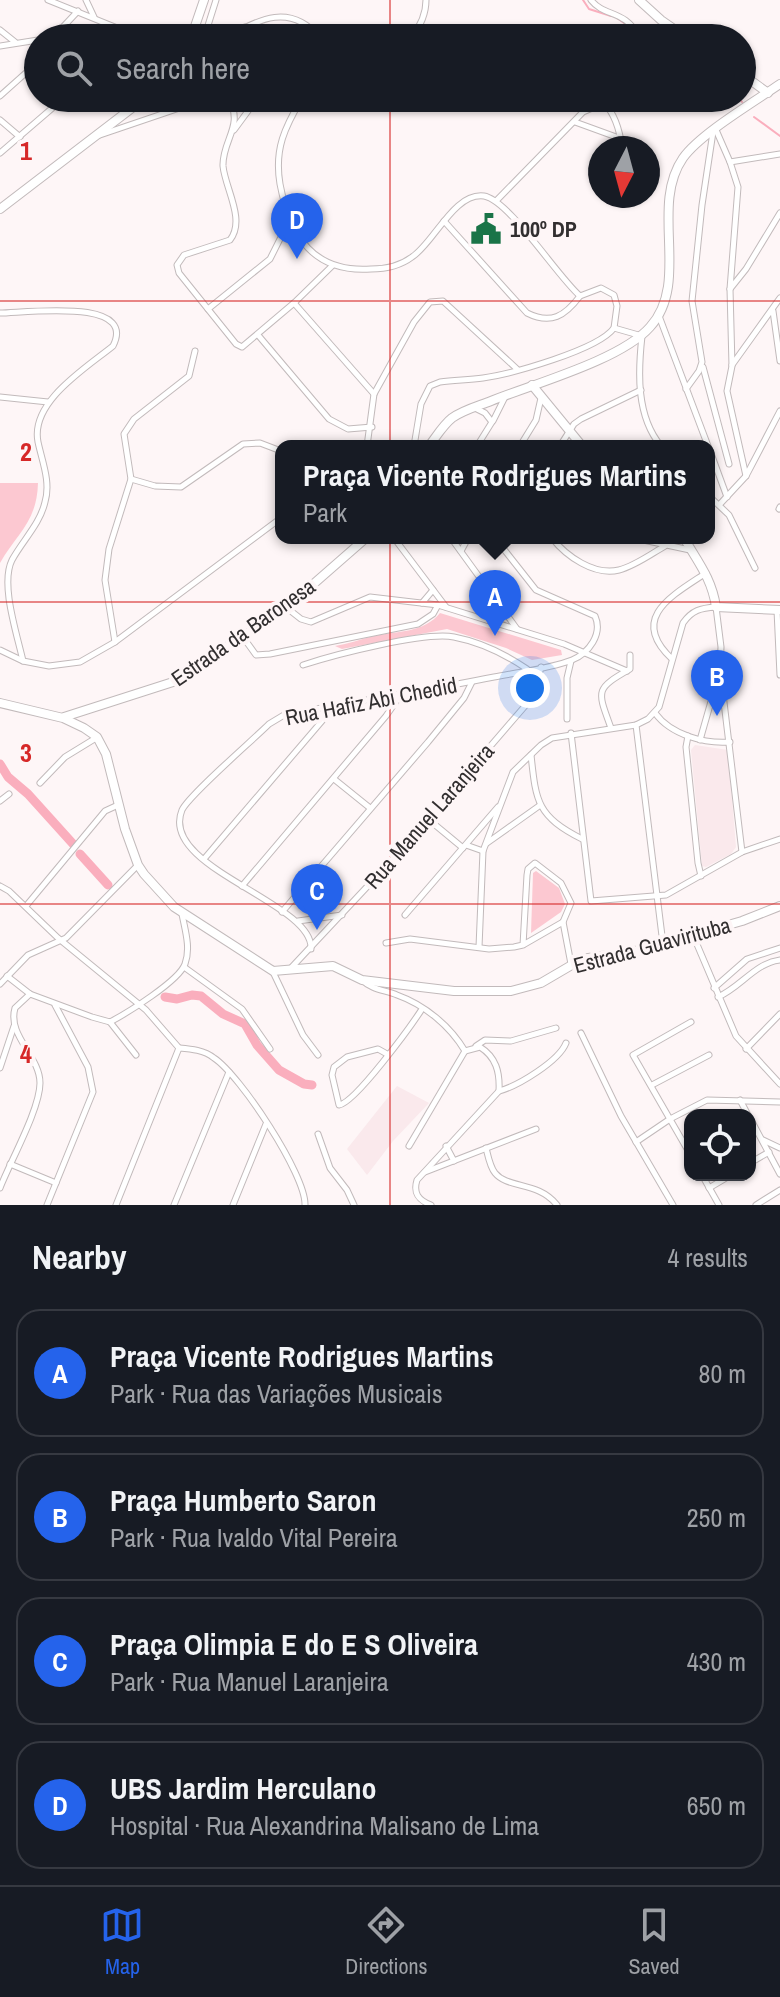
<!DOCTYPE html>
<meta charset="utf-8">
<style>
body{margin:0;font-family:"Archivo Narrow",sans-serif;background:#242831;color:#f1f3f6}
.controls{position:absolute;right:24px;bottom:24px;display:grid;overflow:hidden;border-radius:16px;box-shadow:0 2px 6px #0004}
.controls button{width:72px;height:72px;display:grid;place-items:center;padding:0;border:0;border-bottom:2px solid #363941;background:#171b24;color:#f1f3f6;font:40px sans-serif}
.compass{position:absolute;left:588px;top:136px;width:72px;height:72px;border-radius:50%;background:#171b24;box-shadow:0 2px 6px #0004;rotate:186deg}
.you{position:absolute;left:530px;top:688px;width:28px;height:28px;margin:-20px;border:6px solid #fff;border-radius:50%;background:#1a73e8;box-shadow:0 0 0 12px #1a73e833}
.badge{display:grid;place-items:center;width:52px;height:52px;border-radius:50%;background:#2563eb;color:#fff;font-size:26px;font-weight:700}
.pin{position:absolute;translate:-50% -66px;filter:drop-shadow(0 2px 4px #0008)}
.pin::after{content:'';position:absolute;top:42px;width:28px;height:24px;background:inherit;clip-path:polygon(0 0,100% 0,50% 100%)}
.popup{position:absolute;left:275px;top:440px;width:440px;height:104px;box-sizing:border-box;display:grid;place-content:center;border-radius:16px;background:#171b24;filter:drop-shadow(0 2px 6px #0005);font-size:26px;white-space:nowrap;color:#9ea1a6}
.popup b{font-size:30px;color:#f1f3f6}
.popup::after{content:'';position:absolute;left:50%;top:100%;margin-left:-16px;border:16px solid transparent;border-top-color:#171b24}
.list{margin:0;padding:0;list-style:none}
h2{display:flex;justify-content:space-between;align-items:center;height:104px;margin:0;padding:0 32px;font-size:34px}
h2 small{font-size:26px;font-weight:400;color:#9ea1a6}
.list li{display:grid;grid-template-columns:52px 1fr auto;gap:24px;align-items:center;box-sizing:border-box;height:128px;margin:0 16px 16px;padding:0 16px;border:2px solid #363941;border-radius:24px}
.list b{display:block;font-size:30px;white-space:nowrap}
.list p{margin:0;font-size:26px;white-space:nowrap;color:#9ea1a6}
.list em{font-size:26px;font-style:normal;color:#9ea1a6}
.icon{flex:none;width:44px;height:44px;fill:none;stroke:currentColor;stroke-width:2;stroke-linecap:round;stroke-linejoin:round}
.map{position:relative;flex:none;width:780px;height:1205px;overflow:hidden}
.search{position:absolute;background:#171b24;box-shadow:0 2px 6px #0004;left:24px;right:24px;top:24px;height:88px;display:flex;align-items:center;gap:20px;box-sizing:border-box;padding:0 28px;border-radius:44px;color:#9ea1a6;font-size:30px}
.sheet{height:680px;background:#171b24}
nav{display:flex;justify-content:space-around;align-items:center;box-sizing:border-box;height:112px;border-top:2px solid #363941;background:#171b24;font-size:22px;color:#9ea1a6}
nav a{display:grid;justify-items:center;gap:4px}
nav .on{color:#2563eb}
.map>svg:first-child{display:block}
</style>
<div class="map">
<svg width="780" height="1205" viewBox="0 0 780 1205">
<rect width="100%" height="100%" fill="#fef6f7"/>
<!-- built -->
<g fill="#fae9ec">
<polygon points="695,745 728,750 736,847 731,854 706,867 702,866 691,750"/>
<polygon points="397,1086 429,1103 393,1141 367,1175 347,1149"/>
</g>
<!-- green -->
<g fill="#fcc8d1">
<path d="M0 483H38C37 522 17 533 0 563Z"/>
<path d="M440 613 561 650 562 655 532 660 506 648 447 629 342 649 335 646C348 644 361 639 374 636 397 631 424 633 440 613Z"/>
<polygon points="536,871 559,888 565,904 561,912 531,933 533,873"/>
</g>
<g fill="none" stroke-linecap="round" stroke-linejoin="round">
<!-- stream -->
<g stroke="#faaebd" stroke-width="2">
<polyline points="583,0 589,9 611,16"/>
<polyline points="617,18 624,23 634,38"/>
<polyline points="739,98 742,102"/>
<polyline points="754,117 780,136"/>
</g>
<!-- river -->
<g stroke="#faaebd" stroke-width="9">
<polyline points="0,764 8,777 28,794 74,845"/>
<polyline points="80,854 108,885"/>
<polyline points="165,997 177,999 192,995 201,996 223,1014 245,1024 257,1045 279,1070 304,1084 312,1085"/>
</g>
<defs>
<g id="street">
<polyline points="48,0 142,38"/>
<polyline points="86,0 94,17"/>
<path d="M591 0C605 18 624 8 640 38"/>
<polyline points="245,27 247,38"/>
<polyline points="0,30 15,42"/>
<polyline points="45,38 62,28 78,11"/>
<polyline points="204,38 216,0"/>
<path d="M227 38C259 18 291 3 320 38"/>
<path d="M411 38C420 27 426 15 426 0"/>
<polyline points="0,46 38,40"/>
<polyline points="0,96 38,62"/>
<path d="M228 98C245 125 222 140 223 166 225 188 246 220 230 240L184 255 177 265 179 273 236 344 242 347 294 303 332 266"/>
<path d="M302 98C285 127 274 149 280 184 290 237 314 273 371 269 386 269 400 266 412 257 434 243 454 192 484 196 509 200 557 276 580 296L601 288 614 295 617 306 614 328"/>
<polyline points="0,120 20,137"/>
<polyline points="575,122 619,138"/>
<polyline points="234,130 248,111 253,98"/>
<polyline points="716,130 730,162 738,187 730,289 732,366 727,391 746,476"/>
<polyline points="100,135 209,98"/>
<polyline points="0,153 64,98"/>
<polyline points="730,162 780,154"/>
<path d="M496 201 583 112 604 103C616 115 620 132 622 148"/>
<path d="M444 221 527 313C551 325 565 316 580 296"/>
<polyline points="730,289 746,269 780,213"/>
<polyline points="294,303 374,394"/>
<polyline points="208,309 270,259 281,237 286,211"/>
<polyline points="773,311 780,361"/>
<path d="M0 313C24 313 138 297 113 346 86 368 30 402 38 442 42 461 51 482 45 502 40 524 23 540 12 560 0 584 17 634 23 661"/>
<polyline points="659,316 708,446"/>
<polyline points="258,335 329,419 348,429 372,427"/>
<polyline points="732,365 780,298"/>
<polyline points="703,367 729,464"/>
<polyline points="686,389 699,371 702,362 692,301 702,205 713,132"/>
<polyline points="0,397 48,402"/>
<polyline points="475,408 485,413 492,422 477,446"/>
<polyline points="493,421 506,395"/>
<polyline points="367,446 374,394 414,322 430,302 443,301 517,369"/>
<path d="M414 446 421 404 430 386 440 382C454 380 468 380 483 378 511 374 598 350 614 328L642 336C638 372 636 416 661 446"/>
<polyline points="520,446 536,420 541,398"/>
<polyline points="560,446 574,424 581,419 641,390"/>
<polyline points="709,448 727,497"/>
<polyline points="131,479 155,486 181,487 243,444 260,443 281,451"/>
<polyline points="709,496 729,515 755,568"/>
<polyline points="720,504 746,476 780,411"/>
<polyline points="779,509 780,507"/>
<polyline points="394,538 446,607"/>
<polyline points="451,538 517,629"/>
<path d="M552 538C566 556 594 576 619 570 635 566 651 554 665 546"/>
<polyline points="634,538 690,550"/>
<polyline points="461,551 468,538"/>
<polyline points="422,603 433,590"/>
<polyline points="287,608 301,619 311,622 370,597 438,605 564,644 627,671"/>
<polyline points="777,610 780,675"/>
<polyline points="243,637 256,655 270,654 418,624 433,614 438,605"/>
<polyline points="115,642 105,580 109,549 131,479 124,434 134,419 189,376 195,351"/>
<polyline points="0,650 23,661 49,666 80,662 115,642 281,518"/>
<path d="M672 659C628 618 673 595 706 573"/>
<path d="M303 665C333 655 426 631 454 637 480 642 505 654 527 669"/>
<path d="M655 713C671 735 705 744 730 742"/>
<polyline points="567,719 567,678 571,661"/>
<polyline points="636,725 663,944"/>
<path d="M611 728C597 690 595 689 630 669V655"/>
<polyline points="571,733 591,901 666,895 742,852 780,839"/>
<polyline points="688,736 686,747 698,863 701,876"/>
<polyline points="700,740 720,670"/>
<path d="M531 755C536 802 537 816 582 839"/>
<polyline points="334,779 370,808"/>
<polyline points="40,783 65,757 96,738"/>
<polyline points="0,801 9,794"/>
<polyline points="428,819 463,848"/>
<polyline points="487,843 539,806"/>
<polyline points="466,845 483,851"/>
<polyline points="204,859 322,721 331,706"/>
<polyline points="0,886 9,891 58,938 146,1010 179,1048"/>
<polyline points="242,886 386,716 402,693"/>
<polyline points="26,906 105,811 118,805"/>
<polyline points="282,912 428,742 464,698 472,682"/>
<polyline points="405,915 498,807"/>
<polyline points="298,921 342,915"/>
<polyline points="563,922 571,964"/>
<polyline points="693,935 736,1036 780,1084"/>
<polyline points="386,943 410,939 489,949 514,947 523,945 563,922 571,903 561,883 535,863 528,869 527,875 523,945"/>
<path d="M479 947 483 851 513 772 541 745 552 738 636 725 648 719 659 707 683 623C692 610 701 608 716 607L721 647 720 669 742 852"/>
<path d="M311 949C314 902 158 868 182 810 189 795 253 740 269 724L284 715C354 701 425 691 494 677 519 672 549 669 572 660 589 653 603 634 595 616L536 590 495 538"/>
<polyline points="184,967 242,1009 270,1049"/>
<polyline points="291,968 394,858 525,706 534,693 541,667"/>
<polyline points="273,972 303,1035 318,1055"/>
<path d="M7 976 30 994 92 1017 110 1022C127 1013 179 981 185 964 191 948 185 930 182 914"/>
<path d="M362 980C372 990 385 990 397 995 425 1005 450 1026 465 1051"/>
<polyline points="0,984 28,955 66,938 138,865"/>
<polyline points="714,988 747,959 780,948"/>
<path d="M718 997C741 987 755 963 780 960"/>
<polyline points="110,1022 136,1055"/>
<polyline points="581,1033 621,1116 673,1205"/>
<polyline points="476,1046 485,1040 511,1041 556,1028"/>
<path d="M179 1048C191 1049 204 1050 214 1058 240 1075 306 1175 305 1205"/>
<polyline points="746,1049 780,1014"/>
<path d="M387 1054 378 1049 347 1057 334 1067 332 1075 339 1105C355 1103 411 1026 422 1009"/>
<polyline points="0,1068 14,1026"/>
<polyline points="652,1085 709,1055"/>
<path d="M499 1091C518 1086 559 1061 566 1043"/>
<polyline points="740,1100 748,1115"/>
<polyline points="750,1118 780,1174"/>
<polyline points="318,1134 330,1168 347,1190 354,1205"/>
<polyline points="763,1140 780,1148"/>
<polyline points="636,1142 670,1119 707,1100 780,1102"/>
<polyline points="409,1146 465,1051"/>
<polyline points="446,1146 454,1161"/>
<path d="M486 1148C488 1156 490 1167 495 1173 508 1189 538 1181 557 1205"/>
<polyline points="690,1154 633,1055 691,1022"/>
<polyline points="750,1163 769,1152"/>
<polyline points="10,1164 56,1183"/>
<polyline points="425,1172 536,1129"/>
<polyline points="702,1175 719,1205"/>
<path d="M0 1188C10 1162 40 1109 40 1083 40 1056 7 1036 15 1008L30 994"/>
<polyline points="709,1188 731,1175"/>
<polyline points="47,1205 93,1092 88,1067 55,1005"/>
<polyline points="116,1205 179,1048"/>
<polyline points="174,1205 229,1072"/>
<polyline points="233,1205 266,1124"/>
<path d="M431 1205C418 1200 413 1193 417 1180L499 1091C500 1072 496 1057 480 1047L465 1051"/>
<polyline points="756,1205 780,1190"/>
</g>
<g id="secondary">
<polyline points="639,0 661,20 687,38"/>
<polyline points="191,38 204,0"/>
<polyline points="742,74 768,93"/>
<polyline points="0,209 145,98"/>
<polyline points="532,385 582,446"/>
<path d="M429 446C436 437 443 425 452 418 463 410 478 406 491 401 533 384 621 360 650 327 691 282 649 207 683 158 700 134 754 102 780 84"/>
<path d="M684 538C698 562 712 579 716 607L780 610"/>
<polyline points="0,703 63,718 84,728 97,737 106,754 125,829 138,865 144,874 174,907 273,971 333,966 362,980 454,991 511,991 541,983 582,959 641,950 742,921 780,906"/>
<polyline points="64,717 173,682 286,608 366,538"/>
</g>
</defs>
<!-- street casing -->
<use href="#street" stroke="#c2babb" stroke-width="7"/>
<!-- secondary casing -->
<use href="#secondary" stroke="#c2babb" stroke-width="10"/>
<!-- street -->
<use href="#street" stroke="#fff" stroke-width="5"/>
<!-- secondary -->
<use href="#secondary" stroke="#fff" stroke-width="8"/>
</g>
<!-- grid -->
<path fill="none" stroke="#d62828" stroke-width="2" stroke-opacity="0.55" d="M390 0V38M390 98V1205M0 301H780M0 602H780M0 904H780"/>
<!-- icons -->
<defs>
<symbol id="civic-bare" viewBox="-9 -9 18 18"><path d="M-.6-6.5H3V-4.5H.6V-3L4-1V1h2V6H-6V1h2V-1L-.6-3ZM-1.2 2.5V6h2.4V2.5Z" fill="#1a7448" stroke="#fef6f7" stroke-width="2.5" paint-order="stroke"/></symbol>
</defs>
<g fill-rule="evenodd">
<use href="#civic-bare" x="464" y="207" width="44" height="44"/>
</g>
<g text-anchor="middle" stroke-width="8" stroke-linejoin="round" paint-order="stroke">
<!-- poi labels -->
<g font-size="22" font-weight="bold" fill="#322f30" stroke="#fef6f7" text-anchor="start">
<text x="510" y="237">100º DP</text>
</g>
<!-- street labels -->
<g font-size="22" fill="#322f30" stroke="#fef6f7">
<text transform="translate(243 632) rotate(-35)" y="8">Estrada da Baronesa</text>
<text transform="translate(371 701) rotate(-11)" y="8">Rua Hafiz Abi Chedid</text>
<text transform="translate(429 816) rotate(-49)" y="8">Rua Manuel Laranjeira</text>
<text transform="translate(652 945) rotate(-15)" y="8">Estrada Guavirituba</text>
</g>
</g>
<g font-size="26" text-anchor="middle" font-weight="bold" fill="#d62828" stroke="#fef6f7" stroke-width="8" stroke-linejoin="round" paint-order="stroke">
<text x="26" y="160">1</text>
<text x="26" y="461">2</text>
<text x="26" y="762">3</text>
<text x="26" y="1063">4</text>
</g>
</svg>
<div class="controls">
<button><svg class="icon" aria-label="locate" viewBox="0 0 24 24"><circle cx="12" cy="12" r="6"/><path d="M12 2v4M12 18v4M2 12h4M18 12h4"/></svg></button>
</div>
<svg class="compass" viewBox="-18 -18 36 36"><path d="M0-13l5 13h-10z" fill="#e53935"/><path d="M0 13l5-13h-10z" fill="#9ea1a6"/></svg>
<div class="you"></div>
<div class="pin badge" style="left:495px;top:636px">A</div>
<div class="popup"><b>Praça Vicente Rodrigues Martins</b>Park</div>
<div class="pin badge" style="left:717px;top:716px">B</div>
<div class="pin badge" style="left:317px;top:930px">C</div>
<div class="pin badge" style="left:297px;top:259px">D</div>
<div class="search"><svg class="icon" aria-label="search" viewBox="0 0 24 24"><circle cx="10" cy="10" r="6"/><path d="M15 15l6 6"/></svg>Search here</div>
</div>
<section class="sheet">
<h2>Nearby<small>4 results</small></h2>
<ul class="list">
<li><span class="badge">A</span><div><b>Praça Vicente Rodrigues Martins</b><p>Park · Rua das Variações Musicais</p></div><em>80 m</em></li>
<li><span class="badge">B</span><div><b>Praça Humberto Saron</b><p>Park · Rua Ivaldo Vital Pereira</p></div><em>250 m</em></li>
<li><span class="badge">C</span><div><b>Praça Olimpia E do E S Oliveira</b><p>Park · Rua Manuel Laranjeira</p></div><em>430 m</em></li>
<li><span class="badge">D</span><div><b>UBS Jardim Herculano</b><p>Hospital · Rua Alexandrina Malisano de Lima</p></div><em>650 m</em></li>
</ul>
</section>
<nav>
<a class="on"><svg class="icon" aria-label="map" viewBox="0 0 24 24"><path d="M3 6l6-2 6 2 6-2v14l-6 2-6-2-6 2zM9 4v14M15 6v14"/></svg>Map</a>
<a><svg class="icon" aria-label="directions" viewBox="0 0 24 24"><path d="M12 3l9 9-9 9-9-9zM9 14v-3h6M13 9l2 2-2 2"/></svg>Directions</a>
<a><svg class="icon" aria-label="saved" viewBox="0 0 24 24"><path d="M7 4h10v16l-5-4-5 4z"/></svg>Saved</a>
</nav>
